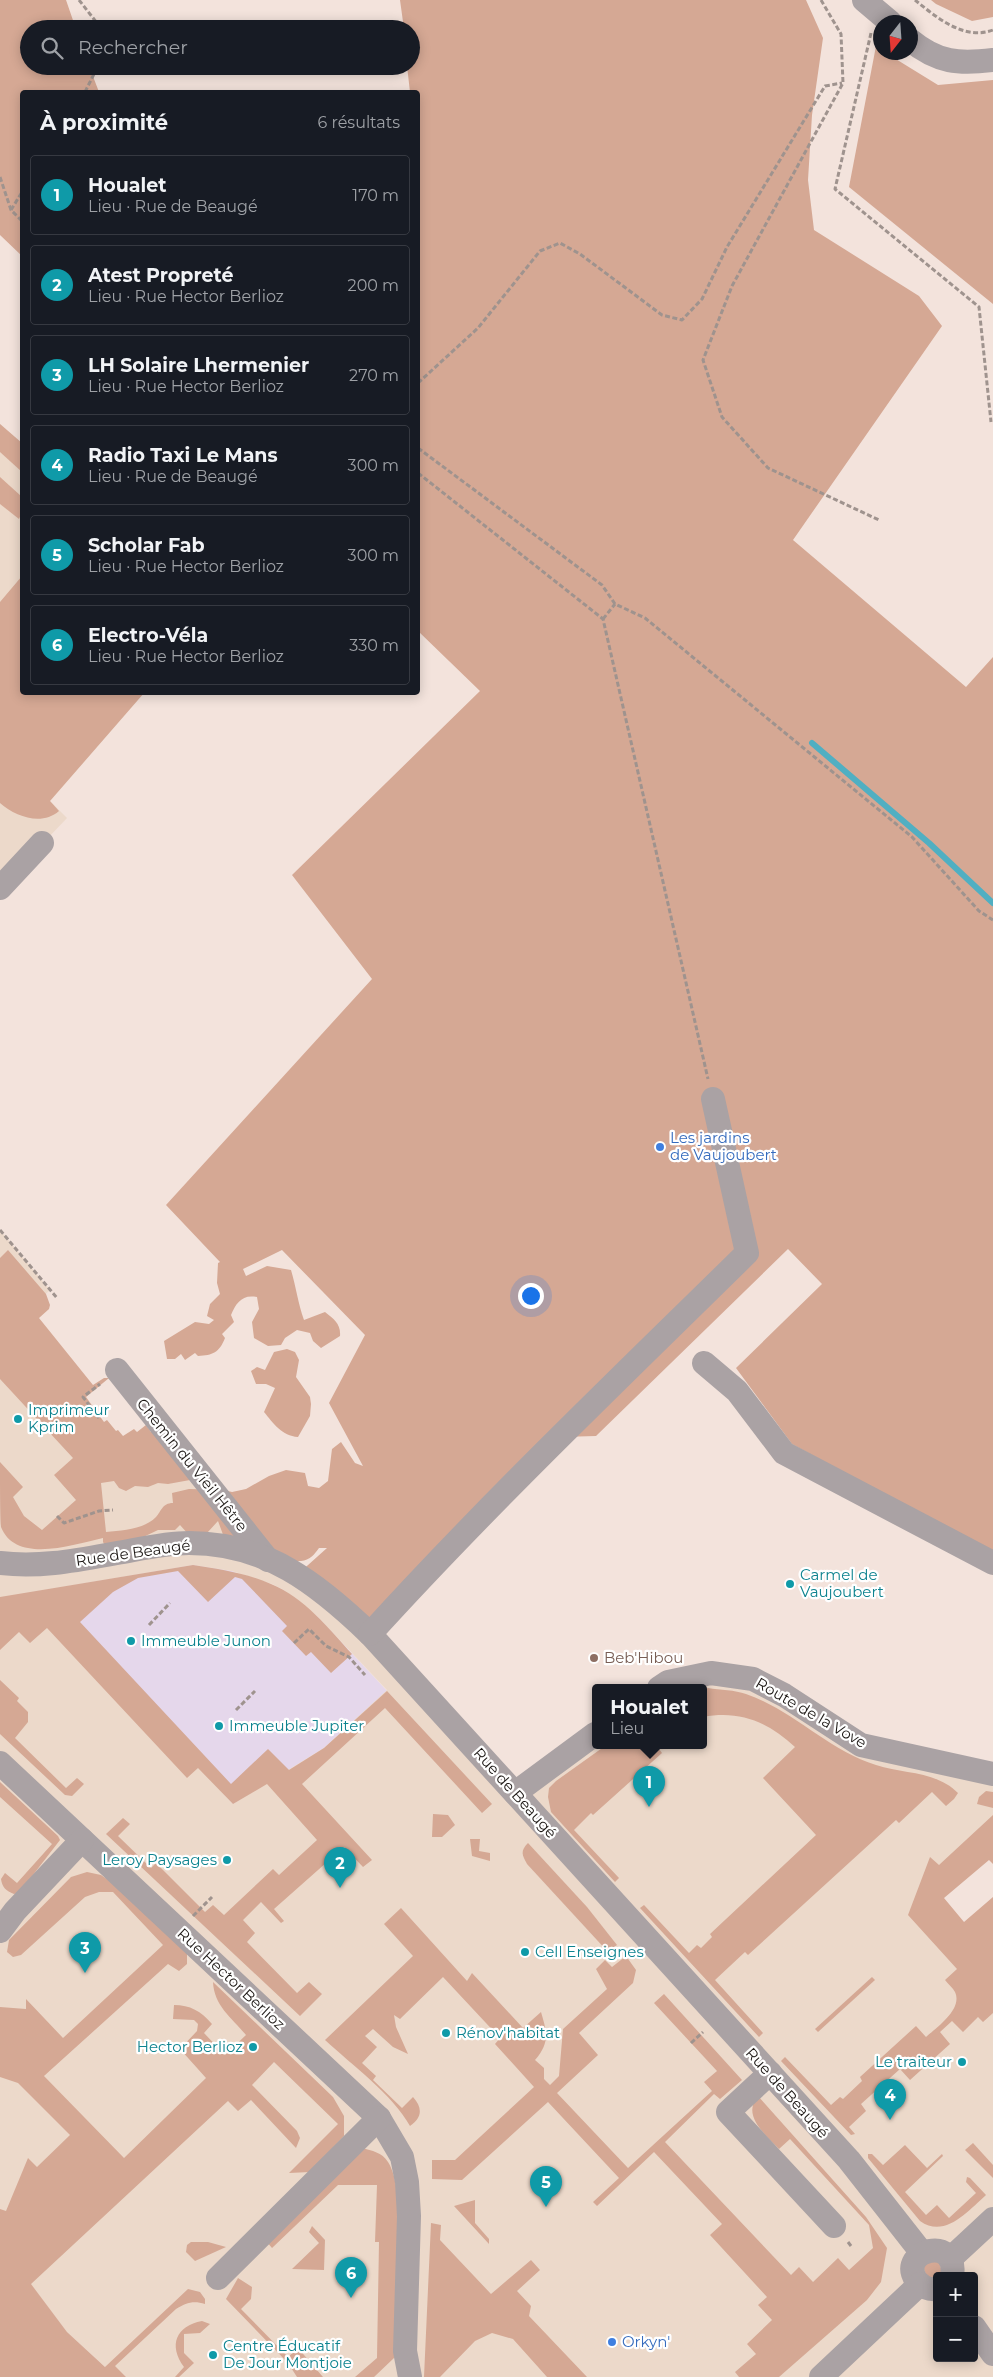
<!DOCTYPE html>
<html lang="fr">
<meta charset="utf-8">
<style>
body{margin:0;font-family:Montserrat,sans-serif;background:#20242c;color:#f1f3f6}
.controls{position:absolute;right:15px;bottom:15px;display:grid;overflow:hidden;border-radius:5px;box-shadow:0 2px 12px #0003}
.controls button{width:45px;height:45px;display:grid;place-items:center;padding:0;border:0;border-bottom:1px solid #363941;background:#171b24;color:#f1f3f6;font:25px sans-serif}
.compass{position:absolute;left:873px;top:15px;width:45px;height:45px;border-radius:50%;background:#171b24;box-shadow:0 2px 12px #0003;rotate:197deg}
.you{position:absolute;left:530px;top:1295px;width:18px;height:18px;margin:-12px;border:4px solid #fff;border-radius:50%;background:#1a73e8;box-shadow:0 0 0 8px #1a73e833}
.badge{display:grid;place-items:center;width:32px;height:32px;border-radius:50%;background:#91baa8;color:#fff;font-size:16px;font-weight:700}
.pin{position:absolute;translate:-50% -41px;filter:drop-shadow(0 1px 2px #0008)}
.pin::after{content:'';position:absolute;top:26px;width:18px;height:15px;background:inherit;clip-path:polygon(0 0,100% 0,50% 100%)}
.popup{position:absolute;left:592px;top:1684px;width:115px;height:65px;box-sizing:border-box;display:grid;place-content:center;border-radius:5px;background:#171b24;filter:drop-shadow(0 1px 4px #0005);font-size:16px;white-space:nowrap;color:#9ea1a6}
.popup b{font-size:19px;color:#f1f3f6}
.popup::after{content:'';position:absolute;left:50%;top:100%;margin-left:-10px;border:10px solid transparent;border-top-color:#171b24}
.list{margin:0;padding:0;list-style:none}
h2{display:flex;justify-content:space-between;align-items:center;height:65px;margin:0;padding:0 20px;font-size:21px}
h2 small{font-size:16px;font-weight:400;color:#9ea1a6}
.list li{display:grid;grid-template-columns:32px 1fr auto;gap:15px;align-items:center;box-sizing:border-box;height:80px;margin:0 10px 10px;padding:0 10px;border:1px solid #363941;border-radius:5px}
.list b{display:block;font-size:19px;white-space:nowrap}
.list p{margin:0;font-size:16px;white-space:nowrap;color:#9ea1a6}
.list em{font-size:16px;font-style:normal;color:#9ea1a6}
.icon{flex:none;width:28px;height:28px;fill:none;stroke:currentColor;stroke-width:2;stroke-linecap:round;stroke-linejoin:round}
.map{position:relative;flex:none;width:993px;height:2377px;overflow:hidden}
.search{position:absolute;background:#171b24;box-shadow:0 2px 12px #0003;left:20px;top:20px;width:400px;height:55px;display:flex;align-items:center;gap:12px;box-sizing:border-box;padding:0 18px;border-radius:28px;color:#9ea1a6;font-size:19px}
.panel{position:absolute;background:#171b24;box-shadow:0 2px 12px #0003;left:20px;top:90px;width:400px;height:605px;border-radius:5px}
.map>svg:first-child{display:block}
</style>
<div class="map">
<svg width="993" height="2377" viewBox="0 0 993 2377">
<rect width="100%" height="100%" fill="#f3e3dc"/>
<!-- commercial -->
<polygon fill="#e5d7eb" points="193,1565 232,1571 317,1616 387,1691 324,1748 233,1804 32,1592"/>
<!-- industrial -->
<g fill="#ecd9ca" fill-rule="evenodd">
<polygon points="0,424 22,444 22,692 144,693 50,801 67,818 0,888"/>
<polygon points="0,1230 50,1290 0,1336"/>
<path d="M0 1356 110 1474 157 1433 515 1792 595 1746H703V1688H659L711 1673 839 1732 993 1774V1840L933 1889 993 1961V2377H116L67 2332 0 2244ZM193 1565 232 1571 272 1584 284 1590 317 1616 387 1690 324 1748 233 1804 33 1592ZM937 2276H974V2358H937Z"/>
</g>
<!-- green -->
<g fill="#d5a894">
<polygon points="0,0 66,0 76,29 29,29 29,66 89,66 99,92 22,92 22,256 0,235"/>
<path d="M400 0H806L823 38 812 115 808 180 814 230 919 296 942 326 793 540 966 687 993 657V1555L792 1444 736 1368 822 1284 788 1249 596 1436 561 1437 370 1634 298 1574 327 1548H319C314 1555 310 1560 301 1561 286 1563 242 1545 225 1540L218 1521 207 1533 189 1535 180 1525 175 1530H158L137 1540 106 1547 103 1542V1538C75 1544 16 1565 1 1527 0 1518 0 1474 0 1462L23 1487 13 1497 24 1516 42 1530 76 1500 54 1475 73 1458 0 1379V1258L8 1250 46 1294 50 1305 49 1309 39 1318 93 1385 104 1378H109L86 1397 104 1422 107 1420 116 1431 118 1430 123 1436 134 1429 137 1432 146 1425 151 1432H154L190 1480 168 1484 158 1483 148 1487 135 1486 126 1491 119 1488 114 1481 101 1483 106 1532C123 1530 143 1530 156 1517 161 1512 162 1503 173 1503L172 1493 189 1489 224 1490 232 1492 246 1489 269 1476 286 1470 305 1473 308 1486 319 1488 328 1481 332 1449 341 1442 355 1463 363 1466 329 1403 365 1335 282 1250 243 1269 246 1276 267 1266 291 1270C296 1287 298 1303 304 1320L325 1312C334 1319 341 1324 340 1336L321 1348 313 1341 310 1333 297 1330 285 1338 281 1345 268 1346 254 1338 252 1322 259 1309 257 1297C242 1294 236 1303 231 1315L234 1322 222 1334 225 1338C219 1353 213 1355 198 1356L195 1353 185 1360 181 1354 175 1359H167L164 1341 195 1322 209 1324 214 1320 207 1316 210 1304 220 1294 217 1283 218 1263 220 1262 166 1205 372 979 292 875 480 691 418 631V92H410L407 66H411V29H404Z"/>
<polygon points="931,0 993,0 993,17 972,21 936,4"/>
<polygon points="876,46 880,49 880,52 886,53 938,85 993,80 993,304 849,187"/>
<polygon points="0,424 22,443 22,472 0,452"/>
<polygon points="0,477 21,496 22,512 19,519 0,504"/>
<path d="M22 576V692L144 693 50 801 59 811C42 826 16 817 0 803V602Z"/>
<path d="M287 1349 295 1352 299 1360 296 1377 310 1397 311 1404 310 1416 298 1437C282 1436 273 1423 264 1412L275 1388 266 1384H256L251 1371 257 1367 265 1370 274 1352Z"/>
<path d="M193 1565C219 1569 246 1573 271 1584 304 1597 329 1629 352 1654L331 1673 311 1652 306 1656 282 1631 287 1626 242 1579 235 1577 208 1602 178 1571 138 1578 113 1592 80 1622 231 1784 268 1749 289 1770 324 1748 387 1691 492 1804 482 1813 385 1708 302 1784 372 1860 363 1867 344 1847 274 1909 284 1921 281 1923 261 1902 243 1920 255 1933 247 1942 297 1993 309 1982 322 1994 300 2016 106 1834 123 1818 130 1824 118 1836 151 1868 156 1863 205 1912 213 1905 224 1915 273 1869 279 1875 317 1840 267 1784 233 1804 198 1768 187 1778 47 1628 30 1643 19 1632 0 1650V1597Z"/>
<polygon points="0,1680 19,1698 17,1701 28,1712 28,1722 15,1738 66,1788 77,1778 84,1784 72,1796 65,1795 0,1734"/>
<path d="M708 1688C720 1690 735 1690 746 1694 793 1710 828 1750 876 1765 904 1774 936 1771 958 1793L954 1799 946 1806 932 1792 899 1823 896 1820 748 1955 745 1952 715 1980 763 2033 759 2037 640 1908 644 1905 689 1953 697 1945 701 1948 712 1937 710 1934 816 1835 763 1778 795 1747C768 1722 740 1710 703 1717V1690Z"/>
<polygon points="605,1746 663,1746 659,1749 662,1753 593,1815 591,1813 574,1830 619,1878 615,1882 551,1812 548,1797 549,1788 556,1781"/>
<path d="M0 1782 58 1836 60 1840 19 1893 14 1894C6 1891 2 1887 1 1879L5 1873 17 1883 52 1844 0 1797Z"/>
<polygon points="986,1791 993,1792 993,1808 977,1804 979,1797"/>
<polygon points="433,1814 448,1815 455,1825 442,1837 432,1837"/>
<path d="M993 1815V1864L989 1860 944 1898 964 1922 993 1897V2013L983 2022 978 2017 963 2032 952 2021 940 2032 950 2044 910 2080 900 2069 861 2104 866 2111 849 2127 855 2134 851 2135 781 2061 785 2057 831 2105 840 2097 843 2099 862 2081 860 2077 916 2026 926 2037C937 2027 963 2009 955 1992 953 1988 948 1984 945 1980L957 1969 908 1915 930 1857 939 1865Z"/>
<polygon points="470,1839 480,1839 479,1851 490,1853 490,1861 472,1856"/>
<path d="M528 1843 587 1907 617 1945 608 1952 527 1864C522 1855 520 1851 528 1843Z"/>
<path d="M87 1872 101 1875 111 1882 187 1953V1964L179 1971 168 1964 44 2076 124 2158 206 2078 180 2049 197 2031 198 2024 194 2020 173 2019 174 2005C190 2005 201 2011 212 2024L204 2033 225 2055 246 2035C232 2018 214 2006 213 1982L333 2097 344 2116V2136L310 2172 289 2173 338 2124 274 2062 252 2085 297 2131 300 2138 296 2148 251 2100 238 2111 228 2101 31 2284 67 2332 105 2367 188 2289 200 2292 205 2299V2304C193 2300 186 2303 176 2309L115 2366 126 2377H0V2209L6 2211 28 2158 37 2167 70 2135 18 2083 0 2077V2007L26 2009V1999L63 2038 163 1945 113 1892H99L85 1897 21 1955 13 1957 7 1952 9 1940 71 1877Z"/>
<path d="M401 1908 467 1981 472 1973 523 2028 541 2012C547 2032 550 2043 535 2060L544 2068V2079L550 2085 559 2076 563 2029 607 1989 596 1969 605 1960 612 1967 626 1956 636 1970 633 1983 579 2033 598 2055 557 2093 628 2168 712 2091 704 2082 717 2071 654 2003 664 1994 742 2080 720 2099 714 2094 665 2142 791 2275 799 2267 813 2282 838 2258 849 2270 873 2248 869 2225 790 2139 779 2149C766 2135 741 2116 758 2096L866 2217 887 2248 881 2282 867 2300 779 2377H739L735 2372 756 2354 747 2344 772 2320 758 2305 767 2297 710 2235 722 2224 654 2152 597 2206 593 2202 619 2178 548 2102 462 2180 432 2179V2160H455L534 2087 495 2044 500 2038 443 1977 400 2019 394 2015 396 2027 408 2054 393 2047 373 2029 365 2036 377 2047 362 2063 376 2076 373 2080 402 2108 413 2097C423 2108 422 2118 410 2126 393 2095 352 2065 325 2040L413 1956 384 1924Z"/>
<polygon points="872,1977 875,1980 818,2032 815,2029"/>
<polygon points="973,2143 993,2165 993,2178 965,2150"/>
<path d="M905 2145 927 2168 942 2154 943 2156 905 2192 926 2215 937 2205 949 2218 976 2193 966 2182 967 2177 970 2178 986 2195C968 2211 945 2239 920 2221L868 2158V2154H872L883 2165Z"/>
<path d="M362 2148C372 2151 382 2152 388 2162 409 2194 396 2315 394 2358L374 2377H355L377 2358 379 2242H375L377 2185H338L272 2248 267 2242Z"/>
<polygon points="475,2200 475,2223 489,2239 489,2244 454,2206"/>
<polygon points="431,2223 441,2225 440,2240 491,2294 531,2260 540,2270 517,2291 531,2306 529,2316 587,2377 547,2377 513,2339 492,2333 475,2341 440,2377 424,2377"/>
<polygon points="312,2226 325,2240 324,2270 292,2269 319,2243 309,2232"/>
<polygon points="191,2242 208,2242 226,2247 195,2261 186,2252 187,2245"/>
<polygon points="938,2258 943,2276 937,2276 937,2281 929,2281 922,2265"/>
<polygon points="238,2278 252,2287 251,2299 241,2309 288,2357 298,2348 323,2377 297,2377 288,2363 226,2299"/>
<path d="M202 2321 210 2324 200 2333 184 2334V2353L194 2363 179 2377H175L184 2367C168 2345 176 2326 202 2321Z"/>
</g>
<g fill="none" stroke-linecap="round" stroke-linejoin="round">
<!-- stream -->
<polyline stroke="#50afc2" stroke-width="6" points="812,743 929,843 993,903"/>
<!-- path -->
<g stroke="#9f938e" stroke-width="3" stroke-dasharray="5 2.5" stroke-linecap="butt">
<polyline points="79,0 97,23 98,29"/>
<polyline points="821,0 841,34 843,83 732,286 703,360 722,417 768,468 879,520"/>
<path d="M915 0C936 17 964 41 993 30"/>
<polyline points="871,33 835,189 979,307 991,422"/>
<polyline points="85,92 98,66"/>
<polyline points="0,177 11,210 22,221"/>
<polyline points="11,210 22,192"/>
<polyline points="418,383 478,328 540,251 560,243 580,254 662,315 682,320 702,299 727,247 825,86 842,83"/>
<polyline points="418,448 602,585 615,604 645,618 912,837 979,911 993,920"/>
<polyline points="418,473 603,619 708,1079"/>
<polyline points="603,619 615,604"/>
<polyline points="0,1230 57,1298"/>
<polyline points="99,1418 83,1397 100,1384"/>
<polyline points="57,1516 64,1523 99,1511 113,1510"/>
<polyline points="149,1625 170,1603"/>
<polyline points="294,1643 309,1629 326,1646 349,1657 365,1675"/>
<polyline points="236,1710 255,1691"/>
<polyline points="193,1916 212,1897"/>
<polyline points="691,2043 703,2032"/>
<polyline points="848,2242 851,2246 850,2247"/>
</g>
<!-- minor -->
<g stroke="#aaa2a4" stroke-width="24">
<polyline points="864,0 890,22"/>
<path d="M910 40C938 63 959 64 993 60"/>
<polyline points="0,888 42,843"/>
<polyline points="704,1363 737,1391 784,1453 993,1563"/>
<polyline points="117,1370 268,1560"/>
<path d="M0 1563C40 1568 78 1560 117 1553 140 1549 165 1543 189 1543 266 1543 317 1583 370 1634L849 2160 922 2253"/>
<path d="M370 1634C490 1502 620 1378 747 1253L713 1099"/>
<polyline points="659,1688 668,1682 711,1673 753,1679 784,1695 861,1745 993,1774"/>
<polyline points="0,1763 379,2118 402,2157 407,2182 409,2216 405,2351 410,2377"/>
<polyline points="515,1793 595,1734"/>
<polyline points="0,1931 15,1911 82,1840"/>
<polyline points="770,2073 728,2112 834,2226"/>
<polyline points="950,2259 993,2219"/>
<polyline points="218,2278 379,2118"/>
<path d="M937 2289C929 2290 921 2287 916 2280 897 2250 959 2234 952 2276"/>
<polyline points="974,2327 993,2354"/>
<polyline points="821,2377 920,2284"/>
</g>
</g>
<!-- markers -->
<g fill="#3f7fe0" stroke="#fff" stroke-width="2">
<circle cx="660" cy="1147" r="5"/>
<circle cx="612" cy="2342" r="5"/>
</g>
<g fill="#0f9aa8" stroke="#fff" stroke-width="2">
<circle cx="18" cy="1419" r="5"/>
<circle cx="790" cy="1584" r="5"/>
<circle cx="131" cy="1641" r="5"/>
<circle cx="219" cy="1726" r="5"/>
<circle cx="227" cy="1860" r="5"/>
<circle cx="525" cy="1952" r="5"/>
<circle cx="446" cy="2033" r="5"/>
<circle cx="253" cy="2047" r="5"/>
<circle cx="962" cy="2062" r="5"/>
<circle cx="213" cy="2355" r="5"/>
</g>
<circle fill="#8d6e63" stroke="#fff" stroke-width="2" cx="594" cy="1658" r="5"/>
<g text-anchor="middle" stroke-width="4.5" stroke-linejoin="round" paint-order="stroke">
<!-- shop labels -->
<g font-size="15" fill="#366cbe" stroke="#fff" text-anchor="start">
<text x="670" y="1143">Les jardins<tspan x="670" dy="17">de Vaujoubert</tspan></text>
<text x="622" y="2347">Orkyn'</text>
</g>
<!-- culture labels -->
<g font-size="15" fill="#0d838f" stroke="#fff" text-anchor="start">
<text x="28" y="1415">Imprimeur<tspan x="28" dy="17">Kprim</tspan></text>
<text x="800" y="1580">Carmel de<tspan x="800" dy="17">Vaujoubert</tspan></text>
<text x="141" y="1646">Immeuble Junon</text>
<text x="229" y="1731">Immeuble Jupiter</text>
<text x="217" y="1865" text-anchor="end">Leroy Paysages</text>
<text x="535" y="1957">Cell Enseignes</text>
<text x="456" y="2038">Rénov'habitat</text>
<text x="243" y="2052" text-anchor="end">Hector Berlioz</text>
<text x="952" y="2067" text-anchor="end">Le traiteur</text>
<text x="223" y="2351">Centre Éducatif<tspan x="223" dy="17">De Jour Montjoie</tspan></text>
</g>
<!-- street labels -->
<g font-size="15" fill="#1b1613" stroke="#fff">
<text transform="translate(192 1465) rotate(51)" y="5">Chemin du Vieil Hêtre</text>
<text transform="translate(133 1553) rotate(-8)" y="5">Rue de Beaugé</text>
<text transform="translate(811 1713) rotate(30)" y="5">Route de la Vove</text>
<text transform="translate(515 1793) rotate(48)" y="5">Rue de Beaugé</text>
<text transform="translate(231 1979) rotate(43)" y="5">Rue Hector Berlioz</text>
<text transform="translate(787 2093) rotate(48)" y="5">Rue de Beaugé</text>
</g>
<!-- education labels -->
<g font-size="15" fill="#785e54" stroke="#fff" text-anchor="start">
<text x="604" y="1663">Beb'Hibou</text>
</g>
</g>
</svg>
<div class="controls">
<button>+</button>
<button>−</button>
</div>
<svg class="compass" viewBox="-18 -18 36 36"><path d="M0-13l5 13h-10z" fill="#e53935"/><path d="M0 13l5-13h-10z" fill="#9ea1a6"/></svg>
<div class="you"></div>
<div class="pin badge" style="left:649px;top:1807px;background:#0f9aa8">1</div>
<div class="popup"><b>Houalet</b>Lieu</div>
<div class="pin badge" style="left:340px;top:1888px;background:#0f9aa8">2</div>
<div class="pin badge" style="left:85px;top:1973px;background:#0f9aa8">3</div>
<div class="pin badge" style="left:890px;top:2120px;background:#0f9aa8">4</div>
<div class="pin badge" style="left:546px;top:2207px;background:#0f9aa8">5</div>
<div class="pin badge" style="left:351px;top:2298px;background:#0f9aa8">6</div>
<div class="search"><svg class="icon" aria-label="search" viewBox="0 0 24 24"><circle cx="10" cy="10" r="6"/><path d="M15 15l6 6"/></svg>Rechercher</div>
<section class="panel">
<h2>À proximité<small>6 résultats</small></h2>
<ul class="list">
<li><span class="badge" style="background:#0f9aa8">1</span><div><b>Houalet</b><p>Lieu · Rue de Beaugé</p></div><em>170 m</em></li>
<li><span class="badge" style="background:#0f9aa8">2</span><div><b>Atest Propreté</b><p>Lieu · Rue Hector Berlioz</p></div><em>200 m</em></li>
<li><span class="badge" style="background:#0f9aa8">3</span><div><b>LH Solaire Lhermenier</b><p>Lieu · Rue Hector Berlioz</p></div><em>270 m</em></li>
<li><span class="badge" style="background:#0f9aa8">4</span><div><b>Radio Taxi Le Mans</b><p>Lieu · Rue de Beaugé</p></div><em>300 m</em></li>
<li><span class="badge" style="background:#0f9aa8">5</span><div><b>Scholar Fab</b><p>Lieu · Rue Hector Berlioz</p></div><em>300 m</em></li>
<li><span class="badge" style="background:#0f9aa8">6</span><div><b>Electro-Véla</b><p>Lieu · Rue Hector Berlioz</p></div><em>330 m</em></li>
</ul>
</section>
</div>
